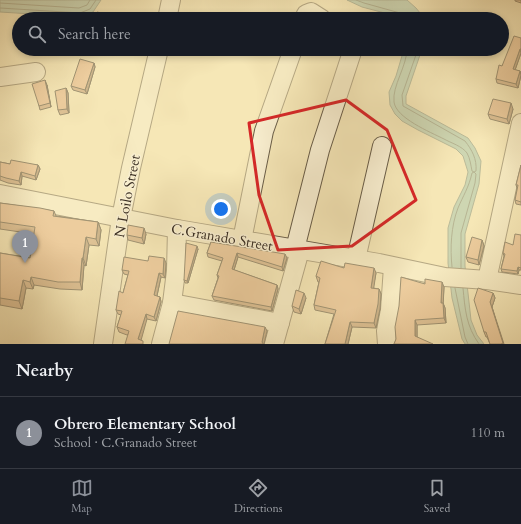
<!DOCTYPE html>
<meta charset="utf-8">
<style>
body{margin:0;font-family:Cardo,serif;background:#20242c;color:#f1f3f6}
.you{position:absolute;left:221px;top:209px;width:14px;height:14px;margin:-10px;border:3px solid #fff;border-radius:50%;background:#1a73e8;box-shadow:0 0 0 6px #1a73e833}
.badge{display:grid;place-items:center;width:26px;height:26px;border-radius:50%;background:#8c9099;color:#fff;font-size:13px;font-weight:700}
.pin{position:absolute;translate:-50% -33px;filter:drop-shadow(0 1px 2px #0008)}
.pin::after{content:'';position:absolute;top:21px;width:14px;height:12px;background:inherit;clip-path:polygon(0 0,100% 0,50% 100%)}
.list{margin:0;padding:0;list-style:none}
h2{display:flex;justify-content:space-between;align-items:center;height:52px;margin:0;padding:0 16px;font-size:17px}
h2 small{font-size:13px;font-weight:400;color:#9ea1a6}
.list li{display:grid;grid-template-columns:26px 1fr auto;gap:12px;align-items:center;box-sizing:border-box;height:72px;padding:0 16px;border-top:1px solid #363941}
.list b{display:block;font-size:15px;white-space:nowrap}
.list p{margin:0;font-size:13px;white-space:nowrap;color:#9ea1a6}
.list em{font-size:13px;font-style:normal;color:#9ea1a6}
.icon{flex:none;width:22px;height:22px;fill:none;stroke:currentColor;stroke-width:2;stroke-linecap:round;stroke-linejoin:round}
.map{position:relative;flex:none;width:521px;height:344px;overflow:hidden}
.search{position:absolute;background:#171b24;box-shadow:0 2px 6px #0003;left:12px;right:12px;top:12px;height:44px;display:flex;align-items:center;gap:10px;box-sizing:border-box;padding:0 14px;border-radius:22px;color:#9ea1a6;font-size:15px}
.sheet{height:124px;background:#171b24}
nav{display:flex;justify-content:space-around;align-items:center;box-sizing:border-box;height:56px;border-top:1px solid #363941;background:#171b24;font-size:11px;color:#9ea1a6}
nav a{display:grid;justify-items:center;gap:2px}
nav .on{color:#8c9099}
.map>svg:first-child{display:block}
</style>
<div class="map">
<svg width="521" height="344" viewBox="0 0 521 344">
<rect width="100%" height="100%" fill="#f6e7b7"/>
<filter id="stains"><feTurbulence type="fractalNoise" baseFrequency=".005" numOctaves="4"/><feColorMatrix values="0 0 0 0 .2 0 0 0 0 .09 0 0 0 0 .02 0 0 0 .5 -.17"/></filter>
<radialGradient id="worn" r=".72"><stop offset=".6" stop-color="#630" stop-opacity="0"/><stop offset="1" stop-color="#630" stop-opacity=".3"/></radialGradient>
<!-- water -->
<g fill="#9dc0ad" stroke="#758676">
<polygon points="0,0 101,0 93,12 80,17 0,12"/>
<polygon points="347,0 407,0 416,8 425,19 401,19 400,17 362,7"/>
<polygon points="404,49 422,49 406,96 406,104 468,138 475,148 481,161 479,184 465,234 465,266 471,320 477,335 484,344 465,344 462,339 452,298 448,263 448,228 454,207 465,185 468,172 463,156 456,149 418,130 402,121 395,114 390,105 389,92 396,76"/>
</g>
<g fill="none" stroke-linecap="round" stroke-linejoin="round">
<!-- shore -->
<g stroke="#6c7868" stroke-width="1">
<polyline points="356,0 364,3 400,13 403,16 403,19"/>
<polyline points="0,3 79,8 87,5 90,0"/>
<polyline points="0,8 80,13 90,9 96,0"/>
<path d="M407 49C407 66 392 86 394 102 396 118 430 132 444 139 451 143 462 146 467 153 470 158 471 166 472 171L474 172 472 173C469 187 463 196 458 208 451 226 450 248 452 267"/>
<path d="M418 49 402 95 403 106 465 141C472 150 477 159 476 171L474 172 476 174 475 183 461 233V268"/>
<polyline points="455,288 465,337 468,344"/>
<path d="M463 288C465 309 466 326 479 344"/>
</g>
<defs>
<g id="minor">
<polyline points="167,19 171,0"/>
<polyline points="304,19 306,14 311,12 322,19"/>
<polyline points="0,77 36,72"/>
<polyline points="0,194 177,229 379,263 445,277 487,280 521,285"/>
<polyline points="242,240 264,131 293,49"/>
<polyline points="295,249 320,150 353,49"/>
<polyline points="356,259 382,146"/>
<polyline points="487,280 521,123"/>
<polyline points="172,303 280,323"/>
<polyline points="103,344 121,218 131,168 159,49"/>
<polyline points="161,344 172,303 176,271 177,229"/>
<polyline points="274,344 300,250"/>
<polyline points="387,344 386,331 390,310 393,267"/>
</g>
</defs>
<!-- minor casing -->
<use href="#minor" stroke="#695d48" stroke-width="20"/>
<!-- minor -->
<use href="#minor" stroke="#f9efd0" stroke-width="18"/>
</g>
<!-- wall -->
<g fill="#c2966e" stroke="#3a2f23">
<polygon points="515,0 521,0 521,3 515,1"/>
<polygon points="521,38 521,53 515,70 520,71 521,75 518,88 497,83 496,79 502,66"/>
<polygon points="94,63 95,67 87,94 73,90 71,86"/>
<polygon points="47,85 51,107 40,110 39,106"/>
<polygon points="66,88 68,93 69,113 60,115 58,110"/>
<polygon points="513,109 509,124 490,119 488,114"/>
<polygon points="0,162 10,164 38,165 40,169 36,180 22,176 21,185 8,183 0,180"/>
<polygon points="521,165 521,205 516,204 515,200 517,188 516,185"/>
<polygon points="0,203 54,211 56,216 98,222 101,230 99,246 89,245 86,266 84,265 82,290 60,289 34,285 33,289 26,288 22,309 0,305 0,253 30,258 34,234 0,229"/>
<polygon points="146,234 144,244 128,240 127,235"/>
<polygon points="521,235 521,270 519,270 518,274 502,272 501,269 504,256 503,253 513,245"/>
<polygon points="482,240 484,246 479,265 468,262 466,257"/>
<polygon points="211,242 287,258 283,271 238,257 234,270 277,285 278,289 272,311 214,300 212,296 218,278 217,275 222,261 208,257 207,253"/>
<polygon points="198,249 188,283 185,283 184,280"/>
<polygon points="166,263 165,278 161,277 157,296 160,297 161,302 156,321 147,319 127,335 119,332 117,327 121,315 118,314 116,310 123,293 128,275 124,274 122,270"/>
<polygon points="344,268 376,273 373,288 379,289 381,294 380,309 376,328 352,327 348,344 325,344 334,314 315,310 314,305 319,282 318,282 316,276"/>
<polygon points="425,284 444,287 443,303 445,308 446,323 417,325 417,337 394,344"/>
<polygon points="493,293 495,298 492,307 504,344 490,344 487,337 486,337 484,332"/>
<polygon points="306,298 301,314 294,312 292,306"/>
</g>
<!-- shaded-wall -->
<g fill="#9e7a5a" stroke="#3a2f23">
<polygon points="520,49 521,53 514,73 513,69"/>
<polygon points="94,63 95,67 87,94 85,90"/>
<polygon points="520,71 521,75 518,88 516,84"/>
<polygon points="45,80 47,85 51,107 50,103"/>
<polygon points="66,88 68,93 69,113 67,109"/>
<polygon points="511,103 513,109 509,124 507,119"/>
<polygon points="38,165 40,169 36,180 35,176"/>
<polygon points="21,172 22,176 21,185 19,181"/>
<polygon points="98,222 101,230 99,246 96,239"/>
<polygon points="144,228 146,234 144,244 142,238"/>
<polygon points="86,237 89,245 86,266 83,258"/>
<polygon points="482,240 484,246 479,265 478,260"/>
<polygon points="197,246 198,249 188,283 187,281"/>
<polygon points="237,253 238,257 233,273 232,269"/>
<polygon points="285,254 287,258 283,271 282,267"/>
<polygon points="82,258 84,265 82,290 80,282"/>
<polygon points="164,258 166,263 165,278 163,274"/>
<polygon points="518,267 519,270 518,274 517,271"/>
<polygon points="374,268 376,273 373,293 371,288"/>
<polygon points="159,273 161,277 156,300 154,295"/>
<polygon points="31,277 34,285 33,289 30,282"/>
<polygon points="23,280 26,288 22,309 19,301"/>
<polygon points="442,282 444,287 443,308 441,303"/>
<polygon points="277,285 278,289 272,311 271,307"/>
<polygon points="379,289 381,294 380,309 376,328 374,323"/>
<polygon points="304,293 306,298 301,314 299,309"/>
<polygon points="493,293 495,298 492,307 503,344 490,302"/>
<polygon points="160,297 161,302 156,321 154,317"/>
<polygon points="443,303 445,308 446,323 444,318"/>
<polygon points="146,314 147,319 140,344 138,339"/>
<polygon points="415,320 417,325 417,341 415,336"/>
<polygon points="350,322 352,327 348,344 345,344"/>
<polygon points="265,327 267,331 264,344 263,344 262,342"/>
</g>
<!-- building -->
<g fill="#e2ae80" stroke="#3a2f23">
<polygon points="97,12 115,16 115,19 96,19"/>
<polygon points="514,36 521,38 521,49 520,49 513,69 520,71 516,84 496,79 499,65 502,66"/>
<polygon points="80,59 94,63 85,90 71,86"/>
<polygon points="45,80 50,103 39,106 32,84"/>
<polygon points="66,88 67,109 58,110 55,91"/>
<polygon points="493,99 511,103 507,119 488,114"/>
<polygon points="11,160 38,165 35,176 21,172 19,181 6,178 0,176 0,162 10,164"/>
<polygon points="521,165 521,202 515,200 518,185 516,185"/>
<polygon points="0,203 40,208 54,211 53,216 98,222 96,239 86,237 83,258 82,258 80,282 58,282 31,277 30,282 23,280 19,301 0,298 0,253 30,258 35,227 0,222"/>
<polygon points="128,225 144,228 142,238 127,235"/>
<polygon points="515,234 521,235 521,268 518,267 517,271 501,269 505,254 503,253 505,242 513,245"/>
<polygon points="472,237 482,240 478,260 466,257"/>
<polygon points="211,242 285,254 282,267 237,253 232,269 277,285 271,307 212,296 219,276 217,275 223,258 207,253"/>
<polygon points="186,243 197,246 187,281 184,280"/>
<polygon points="149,256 164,258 163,274 159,273 154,295 160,297 154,317 146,314 138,339 143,341 143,344 125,344 129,331 117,327 122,311 116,310 119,291 123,293 129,271 122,270 124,257 148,261"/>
<polygon points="321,261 344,268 345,263 374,268 371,288 379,289 378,304 374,323 350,322 345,344 325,344 336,310 314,305 320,278 316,276"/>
<polygon points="401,277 425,284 425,279 442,282 441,303 443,303 444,318 415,320 415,336 433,344 394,344 396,339 395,327 399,306"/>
<polygon points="478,288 493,293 490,302 503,343 501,344 490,344 486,332 484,332 474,300"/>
<polygon points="296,290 304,293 299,309 292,306"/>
<polygon points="178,311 265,327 262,342 263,344 169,344"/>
</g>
<!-- marked area -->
<path d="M0 0H521V344H0ZM346 100 387 130 416 200 352 246 278 250 259 195 249 123Z" fill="#f6e7b7" fill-opacity=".55" fill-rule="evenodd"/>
<path fill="none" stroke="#d62828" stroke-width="3" stroke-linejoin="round" d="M346 100 387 130 416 200 352 246 278 250 259 195 249 123Z"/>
<g text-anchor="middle" stroke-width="3" stroke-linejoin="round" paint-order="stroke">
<!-- street labels -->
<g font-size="14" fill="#3a2f23" stroke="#f9efd0">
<text transform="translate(127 196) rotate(-79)" y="5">N Loilo Street</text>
<text transform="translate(222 237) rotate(10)" y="5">C.Granado Street</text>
</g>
</g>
<rect width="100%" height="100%" filter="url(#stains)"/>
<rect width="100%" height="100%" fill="url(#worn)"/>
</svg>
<div class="you"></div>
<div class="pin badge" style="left:25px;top:263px">1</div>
<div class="search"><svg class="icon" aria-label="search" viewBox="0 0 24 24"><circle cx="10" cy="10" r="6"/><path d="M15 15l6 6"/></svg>Search here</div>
</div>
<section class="sheet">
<h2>Nearby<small></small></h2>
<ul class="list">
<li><span class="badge">1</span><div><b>Obrero Elementary School</b><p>School · C.Granado Street</p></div><em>110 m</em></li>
</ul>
</section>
<nav>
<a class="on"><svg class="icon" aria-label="map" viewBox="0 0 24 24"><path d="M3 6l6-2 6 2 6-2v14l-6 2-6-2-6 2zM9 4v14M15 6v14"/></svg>Map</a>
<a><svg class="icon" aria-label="directions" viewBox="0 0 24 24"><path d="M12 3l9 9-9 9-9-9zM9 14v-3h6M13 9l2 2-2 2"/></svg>Directions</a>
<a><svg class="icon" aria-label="saved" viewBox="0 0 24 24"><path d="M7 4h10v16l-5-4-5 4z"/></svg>Saved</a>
</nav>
